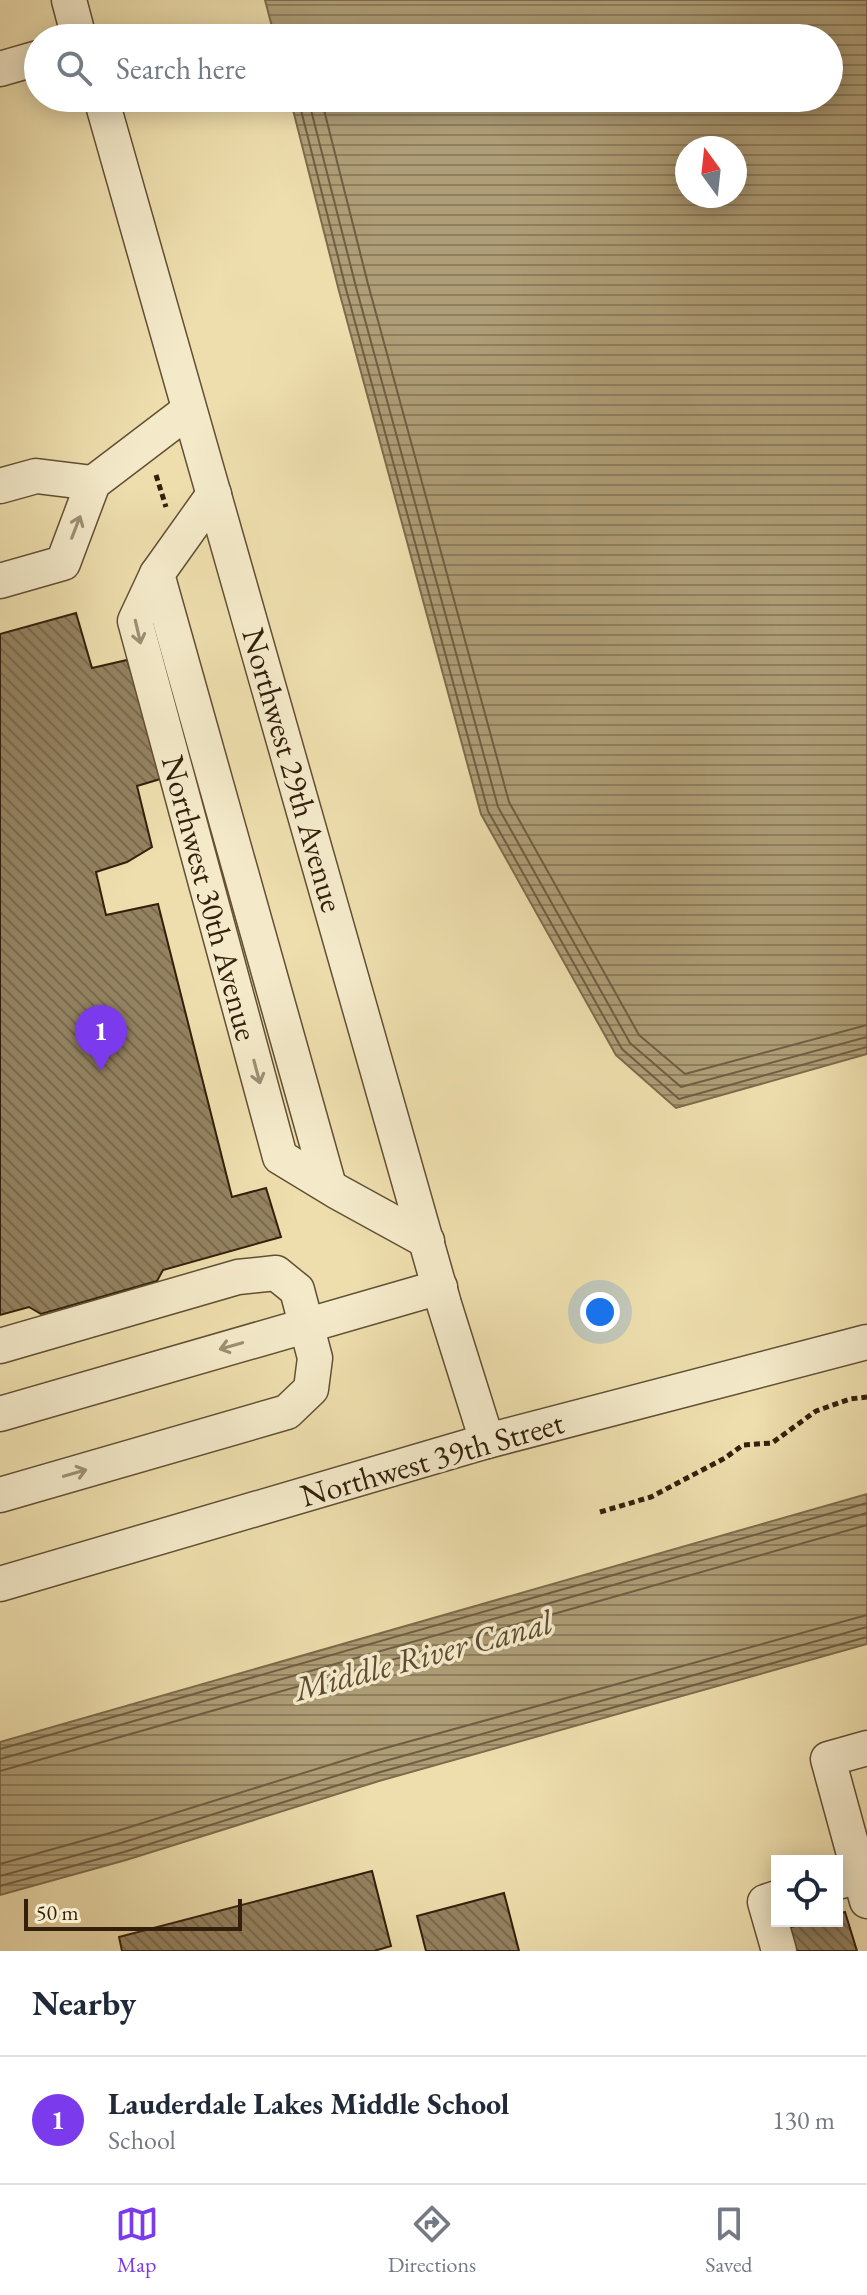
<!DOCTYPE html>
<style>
body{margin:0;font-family:"EB Garamond",serif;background:#f6f6f7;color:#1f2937}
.controls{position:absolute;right:24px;bottom:24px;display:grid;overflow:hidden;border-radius:0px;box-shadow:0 4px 20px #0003}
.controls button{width:72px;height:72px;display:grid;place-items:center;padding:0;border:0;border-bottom:2px solid #e0e1e3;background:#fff;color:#1f2937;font:40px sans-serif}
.compass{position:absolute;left:675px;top:136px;width:72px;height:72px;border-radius:50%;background:#fff;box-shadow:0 4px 20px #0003;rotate:345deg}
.scale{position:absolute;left:24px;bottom:20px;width:218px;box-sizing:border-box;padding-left:8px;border:4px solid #331f0c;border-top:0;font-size:22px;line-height:28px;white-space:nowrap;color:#331f0c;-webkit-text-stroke:6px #f4eaca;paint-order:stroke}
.you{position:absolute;left:600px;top:1312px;width:28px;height:28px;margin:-20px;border:6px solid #fff;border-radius:50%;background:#1a73e8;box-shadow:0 0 0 12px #1a73e833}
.badge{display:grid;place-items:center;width:52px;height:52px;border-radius:50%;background:#7c3aed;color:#fff;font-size:26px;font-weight:700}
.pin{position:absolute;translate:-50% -66px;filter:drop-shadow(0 2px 4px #0008)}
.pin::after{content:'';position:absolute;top:42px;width:28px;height:24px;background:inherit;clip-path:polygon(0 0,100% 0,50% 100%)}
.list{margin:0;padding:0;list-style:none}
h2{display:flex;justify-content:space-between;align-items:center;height:104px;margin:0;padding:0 32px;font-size:34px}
h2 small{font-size:26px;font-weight:400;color:#747a83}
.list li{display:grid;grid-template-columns:52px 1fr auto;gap:24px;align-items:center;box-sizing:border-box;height:128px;padding:0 32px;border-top:2px solid #e0e1e3}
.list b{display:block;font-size:30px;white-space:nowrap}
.list p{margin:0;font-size:26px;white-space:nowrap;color:#747a83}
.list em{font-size:26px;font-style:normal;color:#747a83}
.icon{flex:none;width:44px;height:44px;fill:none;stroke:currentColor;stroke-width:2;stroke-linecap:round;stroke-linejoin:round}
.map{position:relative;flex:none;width:867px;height:1951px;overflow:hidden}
.search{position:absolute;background:#fff;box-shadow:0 4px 20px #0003;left:24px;right:24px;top:24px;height:88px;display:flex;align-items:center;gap:20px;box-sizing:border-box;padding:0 28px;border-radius:44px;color:#747a83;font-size:30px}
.sheet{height:232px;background:#fff}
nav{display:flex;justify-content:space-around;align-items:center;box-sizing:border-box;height:112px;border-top:2px solid #e0e1e3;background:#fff;font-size:22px;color:#747a83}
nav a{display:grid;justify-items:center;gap:4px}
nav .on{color:#7c3aed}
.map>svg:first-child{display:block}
</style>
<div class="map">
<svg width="867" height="1951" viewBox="0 0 867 1951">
<defs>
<pattern id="water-rules" width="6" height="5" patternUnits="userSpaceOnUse" patternTransform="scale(2)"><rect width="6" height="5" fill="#ae9d76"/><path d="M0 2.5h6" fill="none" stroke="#8e7f5f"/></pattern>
<pattern id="building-back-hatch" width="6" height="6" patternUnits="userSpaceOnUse" patternTransform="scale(2)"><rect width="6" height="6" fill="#948260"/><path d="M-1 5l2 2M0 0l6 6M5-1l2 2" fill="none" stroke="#796a4e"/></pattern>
</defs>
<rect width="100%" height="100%" fill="#eedead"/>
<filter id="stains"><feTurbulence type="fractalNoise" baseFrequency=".0025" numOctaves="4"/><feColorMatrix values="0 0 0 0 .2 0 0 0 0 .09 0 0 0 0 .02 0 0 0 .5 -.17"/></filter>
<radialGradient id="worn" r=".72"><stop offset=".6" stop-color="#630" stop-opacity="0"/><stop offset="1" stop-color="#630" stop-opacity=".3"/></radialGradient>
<!-- water -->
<g fill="url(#water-rules)" stroke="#7d6b4c" stroke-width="2" fill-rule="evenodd">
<path d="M265 0H867V1054L676 1108 616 1055 481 814 339 291 290 98H829V38H275ZM687 148H735V196H687Z"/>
<polygon points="867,1494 867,1644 379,1781 126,1860 0,1895 0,1742"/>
</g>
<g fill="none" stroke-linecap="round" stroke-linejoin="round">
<!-- shore -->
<g stroke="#705e41" stroke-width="2">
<polyline points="298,98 346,289 488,811 622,1049 679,1099 867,1047"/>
<polyline points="308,98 356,287 498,807 630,1043 681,1087 867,1037"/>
<polyline points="321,98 368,284 509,802 639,1035 685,1074 867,1025"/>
<polyline points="0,1749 867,1503"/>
<polyline points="0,1759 867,1513"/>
<polyline points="0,1771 867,1525"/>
<polyline points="0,1864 117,1831 371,1752 867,1615"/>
<polyline points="0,1876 121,1843 374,1764 867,1627"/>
<polyline points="0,1886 124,1852 377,1773 867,1637"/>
</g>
</g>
<!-- building -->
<g fill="url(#building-back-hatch)" stroke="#331f0c" stroke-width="2">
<polygon points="76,613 92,668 127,660 167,777 137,786 152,847 127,862 96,872 106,915 158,904 232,1197 266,1188 281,1237 163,1270 157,1281 41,1314 29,1307 0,1315 0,634"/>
<polygon points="372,1871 391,1946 374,1951 122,1951 119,1937"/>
<polygon points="504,1893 519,1951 426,1951 417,1916"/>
<polygon points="845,1912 857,1951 795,1951 788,1928 812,1921 837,1921 837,1914"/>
</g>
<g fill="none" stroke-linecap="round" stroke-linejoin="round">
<defs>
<g id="minor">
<polyline points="69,0 79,38"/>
<polyline points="0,69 38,58"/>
<polyline points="101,98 444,1304 487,1441"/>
<polyline points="0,486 36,476 93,483"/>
<polyline points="214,494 157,574 135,621 280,1157 336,1191 427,1241"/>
<polyline points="157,574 329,1186"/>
<polyline points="0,581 63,563 93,483 189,410"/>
<polyline points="0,1346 238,1277 276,1273 297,1290 315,1358 311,1389 287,1412 0,1495"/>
<polyline points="0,1414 440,1287"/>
<polyline points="0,1584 487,1441 867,1342"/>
<polyline points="867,1748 828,1759 860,1876 867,1874"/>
<polyline points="837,1882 860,1876 867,1901"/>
<polyline points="777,1898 765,1902 779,1951"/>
</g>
</defs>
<!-- minor casing -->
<use href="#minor" stroke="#624f34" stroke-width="37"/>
<!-- path -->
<g stroke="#331f0c" stroke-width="5" stroke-dasharray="6 4" stroke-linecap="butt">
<polyline points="156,475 166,507"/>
<polyline points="600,1512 651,1497 725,1458 743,1445 772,1443 816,1411 850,1399 867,1397"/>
</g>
<!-- minor -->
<use href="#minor" stroke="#f4eaca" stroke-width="34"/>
</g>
<!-- one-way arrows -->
<defs><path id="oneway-shaft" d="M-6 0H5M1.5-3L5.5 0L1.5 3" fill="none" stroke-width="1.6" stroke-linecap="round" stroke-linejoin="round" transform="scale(2)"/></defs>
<g stroke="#9d8f74">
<use href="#oneway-shaft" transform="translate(76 527) rotate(-69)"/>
<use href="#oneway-shaft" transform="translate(138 632) rotate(77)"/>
<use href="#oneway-shaft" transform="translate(257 1072) rotate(75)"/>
<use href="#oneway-shaft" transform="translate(231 1346) rotate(164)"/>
<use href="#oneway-shaft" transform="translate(75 1473) rotate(-16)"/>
</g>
<g text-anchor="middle" stroke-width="7" stroke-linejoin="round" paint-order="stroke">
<!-- street labels -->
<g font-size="32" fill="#331f0c" stroke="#f4eaca">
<text transform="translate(293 770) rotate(74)" y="11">Northwest 29th Avenue</text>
<text transform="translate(210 898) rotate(75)" y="11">Northwest 30th Avenue</text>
<text transform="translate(432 1459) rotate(-16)" y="11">Northwest 39th Street</text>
</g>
<!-- water labels -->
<g font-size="34" font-style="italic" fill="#5e4b31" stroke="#f4eaca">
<text transform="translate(423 1655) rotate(-15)" y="12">Middle River Canal</text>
</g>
</g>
<rect width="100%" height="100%" filter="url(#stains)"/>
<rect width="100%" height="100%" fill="url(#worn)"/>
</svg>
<div class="controls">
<button><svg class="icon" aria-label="locate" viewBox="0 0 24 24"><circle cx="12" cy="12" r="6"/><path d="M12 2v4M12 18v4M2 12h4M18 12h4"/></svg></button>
</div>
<svg class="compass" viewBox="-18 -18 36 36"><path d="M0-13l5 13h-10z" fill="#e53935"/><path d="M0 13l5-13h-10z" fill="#747a83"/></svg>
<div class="scale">50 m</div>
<div class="you"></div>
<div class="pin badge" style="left:101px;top:1071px">1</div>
<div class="search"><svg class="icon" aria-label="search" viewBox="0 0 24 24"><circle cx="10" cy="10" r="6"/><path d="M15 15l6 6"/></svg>Search here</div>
</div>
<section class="sheet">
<h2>Nearby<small></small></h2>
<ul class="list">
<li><span class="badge">1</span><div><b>Lauderdale Lakes Middle School</b><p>School</p></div><em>130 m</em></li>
</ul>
</section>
<nav>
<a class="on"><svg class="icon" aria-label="map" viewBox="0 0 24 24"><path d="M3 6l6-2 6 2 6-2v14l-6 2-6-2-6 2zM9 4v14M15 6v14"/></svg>Map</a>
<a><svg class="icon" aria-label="directions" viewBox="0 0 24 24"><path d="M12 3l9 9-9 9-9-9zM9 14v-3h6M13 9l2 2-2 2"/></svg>Directions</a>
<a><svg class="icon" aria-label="saved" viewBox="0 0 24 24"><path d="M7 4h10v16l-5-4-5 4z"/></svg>Saved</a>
</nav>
